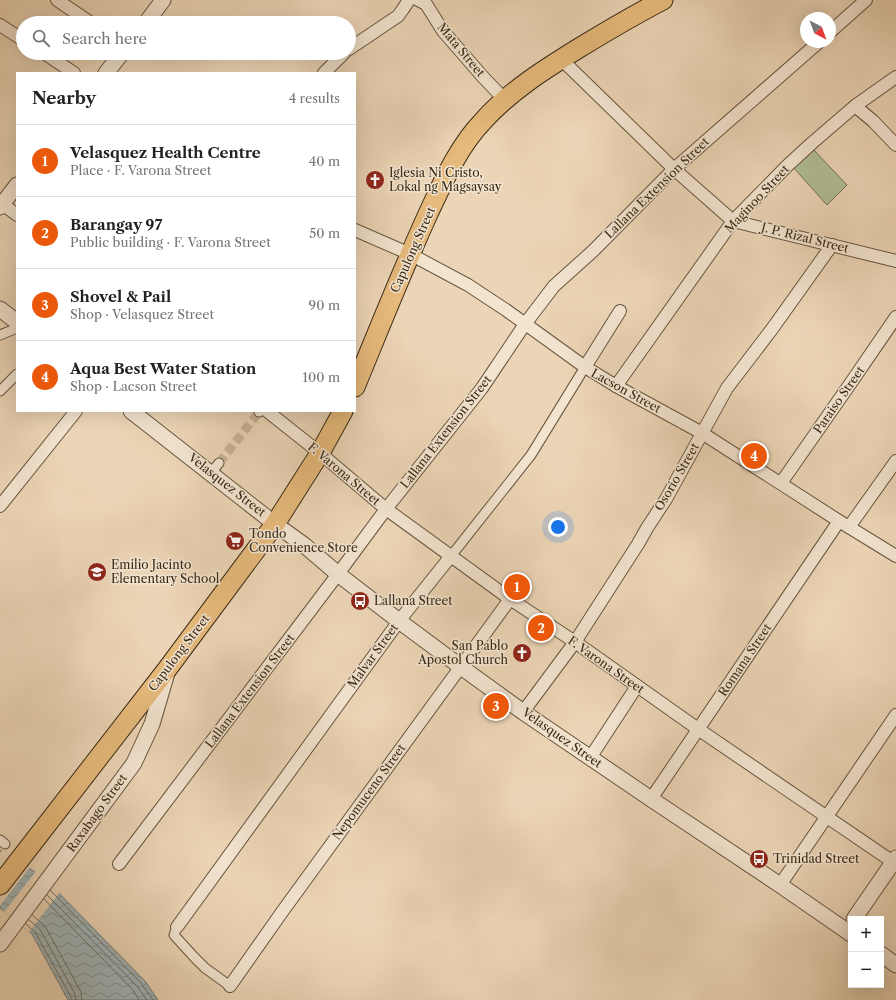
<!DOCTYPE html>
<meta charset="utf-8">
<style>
body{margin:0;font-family:"Libre Caslon Text",serif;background:#f2f2f2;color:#222}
.controls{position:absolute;right:12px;bottom:12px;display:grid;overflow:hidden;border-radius:0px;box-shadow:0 4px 16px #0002}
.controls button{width:36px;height:36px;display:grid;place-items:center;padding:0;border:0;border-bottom:1px solid #e0e0e0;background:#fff;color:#222;font:20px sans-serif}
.compass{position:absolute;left:800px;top:12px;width:36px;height:36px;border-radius:50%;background:#fff;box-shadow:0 4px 16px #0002;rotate:139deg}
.you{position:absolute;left:558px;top:527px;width:14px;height:14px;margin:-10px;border:3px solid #fff;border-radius:50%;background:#1a73e8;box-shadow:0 0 0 6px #1a73e833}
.badge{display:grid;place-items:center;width:26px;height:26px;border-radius:50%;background:#ea580c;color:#fff;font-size:13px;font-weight:700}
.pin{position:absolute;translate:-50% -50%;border:2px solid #fff;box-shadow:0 1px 4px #0006}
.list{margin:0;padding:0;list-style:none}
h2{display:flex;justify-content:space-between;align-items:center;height:52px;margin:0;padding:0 16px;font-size:17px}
h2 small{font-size:13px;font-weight:400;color:#767676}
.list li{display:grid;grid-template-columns:26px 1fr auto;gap:12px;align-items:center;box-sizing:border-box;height:72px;padding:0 16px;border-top:1px solid #e0e0e0}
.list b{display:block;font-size:15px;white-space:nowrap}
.list p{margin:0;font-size:13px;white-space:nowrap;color:#767676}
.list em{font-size:13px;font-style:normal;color:#767676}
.icon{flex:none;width:22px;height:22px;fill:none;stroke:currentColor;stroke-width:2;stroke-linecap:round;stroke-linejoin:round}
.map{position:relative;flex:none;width:896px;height:1000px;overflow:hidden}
.search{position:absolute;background:#fff;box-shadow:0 4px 16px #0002;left:16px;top:16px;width:340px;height:44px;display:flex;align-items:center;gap:10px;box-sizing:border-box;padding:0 14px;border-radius:22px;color:#767676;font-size:15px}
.panel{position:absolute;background:#fff;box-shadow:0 4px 16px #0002;left:16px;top:72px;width:340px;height:340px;border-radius:0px}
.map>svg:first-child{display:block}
</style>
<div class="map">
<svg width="896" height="1000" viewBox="0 0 896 1000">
<defs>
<pattern id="water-waves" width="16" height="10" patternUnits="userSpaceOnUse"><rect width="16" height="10" fill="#9fb5ba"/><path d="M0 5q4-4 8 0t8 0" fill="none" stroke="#839396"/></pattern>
</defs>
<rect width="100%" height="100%" fill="#ecd5b6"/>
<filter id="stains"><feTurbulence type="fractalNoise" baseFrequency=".005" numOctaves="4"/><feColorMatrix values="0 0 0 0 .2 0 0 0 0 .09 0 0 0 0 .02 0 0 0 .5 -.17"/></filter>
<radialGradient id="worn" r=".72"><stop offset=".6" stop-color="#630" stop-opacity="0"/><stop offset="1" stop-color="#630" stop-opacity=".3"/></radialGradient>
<!-- pitch -->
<polygon fill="#b1be93" stroke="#757454" points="811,147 847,185 827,205 792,166"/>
<!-- water -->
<polygon fill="url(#water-waves)" stroke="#767d78" points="0,850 43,877 145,981 158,1000 68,1000 32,934 0,908"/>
<!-- pier -->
<g fill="#ecd5b6">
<polygon points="3,849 30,867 0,906 0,853"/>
<polygon points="36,871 44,876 60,892 29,932 4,912"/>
</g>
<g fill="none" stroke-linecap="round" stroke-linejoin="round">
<!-- shore -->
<g stroke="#6c7068" stroke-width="1">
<polyline points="50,890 141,983 153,1000"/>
<polyline points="47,895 137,986 147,1000"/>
<polyline points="44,899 133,990 139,1000"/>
<polyline points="32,915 45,926 81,992 82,1000"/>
<polyline points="29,920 40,929 75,994 76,1000"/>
<polyline points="26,924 35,932 71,997 71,1000"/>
</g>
<!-- pedestrian-tunnel -->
<polyline stroke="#c8b396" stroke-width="9" stroke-dasharray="9 4.5" stroke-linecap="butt" points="219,463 259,412"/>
<defs>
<g id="pedestrian">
<polyline points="0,335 17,328"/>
<polyline points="0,391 17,374"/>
<polyline points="259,412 260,411"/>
<polyline points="211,473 219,463"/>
<polyline points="451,556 531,455 585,367"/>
<polyline points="0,840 5,844"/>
<polyline points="177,927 174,935 194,957 205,968 230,986"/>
</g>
<g id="minor">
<polyline points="57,0 91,23"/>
<polyline points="418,0 426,4 443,31 483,77 504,99"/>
<polyline points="0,25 23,40"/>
<polyline points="830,32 866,0"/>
<polyline points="349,49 398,16 403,9 409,0"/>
<polyline points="44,53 74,73"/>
<polyline points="561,59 674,169 733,221 896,261"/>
<polyline points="324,73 344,53"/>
<polyline points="855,106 873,121 896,145"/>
<polyline points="0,202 17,215"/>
<polyline points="355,230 410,254 468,285 506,310 585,367 616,386 702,433 839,521 896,556"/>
<polyline points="585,367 620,311"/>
<polyline points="616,386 733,221 787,166 812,143 855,106 896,77"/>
<polyline points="267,411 320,453 386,509 510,599 575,642 698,729 896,864"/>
<polyline points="781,483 848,387 896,317"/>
<polyline points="0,506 76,411"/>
<polyline points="849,527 896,461"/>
<polyline points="523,712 575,642 638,544 647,528 666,499 727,388 772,329 832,245"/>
<polyline points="590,758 637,686"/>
<polyline points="651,799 839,521"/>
<polyline points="119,864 338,574 386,509 482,388 525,324 554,286 593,251 674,169 819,42"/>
<polyline points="780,885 896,715"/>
<polyline points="177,927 399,621 451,556"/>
<polyline points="230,986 282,912 510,599"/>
</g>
<g id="tertiary">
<polyline points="146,23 163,0"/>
<polyline points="106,73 122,53"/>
<polyline points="0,207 17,185"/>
<polyline points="0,309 17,322"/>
<polyline points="131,411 275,524 304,545 338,574 399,621 461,667 523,712 651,799 780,885 851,934"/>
<polyline points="854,919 896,858"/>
<polyline points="0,944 134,763 152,724 167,673"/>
<polyline points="881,954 896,965"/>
</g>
<g id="primary">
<path d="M355 387C379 329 402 271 428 214 443 182 458 147 483 121 510 91 545 69 579 48 607 31 634 15 663 0"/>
<polyline points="0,885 168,668 275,524 320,453 343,411"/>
</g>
</defs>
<!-- pedestrian casing -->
<use href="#pedestrian" stroke="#66553e" stroke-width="11"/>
<!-- minor casing -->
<use href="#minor" stroke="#66553e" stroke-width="14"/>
<!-- tertiary casing -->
<use href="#tertiary" stroke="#66553e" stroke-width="17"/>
<!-- primary casing -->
<use href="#primary" stroke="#392a16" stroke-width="21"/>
<!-- pedestrian -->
<use href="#pedestrian" stroke="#f3e4d0" stroke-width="9"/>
<!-- minor -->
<use href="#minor" stroke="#f3e4d0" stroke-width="12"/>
<!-- tertiary -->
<use href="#tertiary" stroke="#f3e4d0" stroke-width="15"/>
<!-- primary -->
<use href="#primary" stroke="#e6ba7b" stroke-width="19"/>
</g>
<!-- icons -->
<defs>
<symbol id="church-disc" viewBox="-11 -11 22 22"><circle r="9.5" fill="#8f2418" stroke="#f3e4d0"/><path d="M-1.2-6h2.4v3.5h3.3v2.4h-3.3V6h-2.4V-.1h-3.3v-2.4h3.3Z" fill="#fff"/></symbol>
<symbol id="supermarket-disc" viewBox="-11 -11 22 22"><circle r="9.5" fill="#8f2418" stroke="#f3e4d0"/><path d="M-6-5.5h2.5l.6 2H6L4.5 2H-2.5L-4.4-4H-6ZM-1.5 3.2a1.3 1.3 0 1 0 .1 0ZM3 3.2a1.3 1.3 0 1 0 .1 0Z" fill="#fff"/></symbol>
<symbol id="school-disc" viewBox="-11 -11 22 22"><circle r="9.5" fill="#8f2418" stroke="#f3e4d0"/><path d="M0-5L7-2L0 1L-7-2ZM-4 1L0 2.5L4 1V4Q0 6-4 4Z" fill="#fff"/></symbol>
<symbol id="bus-disc" viewBox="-11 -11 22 22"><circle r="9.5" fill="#8f2418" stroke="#f3e4d0"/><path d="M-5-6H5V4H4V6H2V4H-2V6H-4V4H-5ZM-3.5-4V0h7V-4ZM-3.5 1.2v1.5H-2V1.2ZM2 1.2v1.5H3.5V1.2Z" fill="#fff"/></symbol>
</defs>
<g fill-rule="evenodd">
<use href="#church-disc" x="364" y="169" width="22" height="22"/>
<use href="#supermarket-disc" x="224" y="530" width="22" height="22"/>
<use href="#school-disc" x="86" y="561" width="22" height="22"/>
<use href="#bus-disc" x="349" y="590" width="22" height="22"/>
<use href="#church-disc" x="511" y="642" width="22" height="22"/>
<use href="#bus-disc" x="748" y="848" width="22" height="22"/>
</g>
<g text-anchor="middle" stroke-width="3" stroke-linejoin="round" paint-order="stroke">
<!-- street labels -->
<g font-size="12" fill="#392a16" stroke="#f3e4d0">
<text transform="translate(461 50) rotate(50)" y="4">Mata Street</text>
<text transform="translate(657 188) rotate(-44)" y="4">Lallana Extension Street</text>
<text transform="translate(757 199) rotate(-47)" y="4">Maginoo Street</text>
<text transform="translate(805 238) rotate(14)" y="4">J. P. Rizal Street</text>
<text transform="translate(413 250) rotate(-66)" y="4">Capulong Street</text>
<text transform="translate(626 391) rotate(29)" y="4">Lacson Street</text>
<text transform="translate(839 400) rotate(-55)" y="4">Paraiso Street</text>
<text transform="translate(446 432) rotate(-52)" y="4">Lallana Extension Street</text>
<text transform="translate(344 474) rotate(40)" y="4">F. Varona Street</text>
<text transform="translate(677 477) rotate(-60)" y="4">Osorio Street</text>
<text transform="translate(227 485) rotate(38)" y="4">Velasquez Street</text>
<text transform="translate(179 653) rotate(-53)" y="4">Capulong Street</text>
<text transform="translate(373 656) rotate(-54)" y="4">Malvar Street</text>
<text transform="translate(745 660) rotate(-56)" y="4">Romana Street</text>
<text transform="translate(606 665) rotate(35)" y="4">F. Varona Street</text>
<text transform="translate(250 691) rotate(-53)" y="4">Lallana Extension Street</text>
<text transform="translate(562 738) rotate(35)" y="4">Velasquez Street</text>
<text transform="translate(369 792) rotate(-54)" y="4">Nepomuceno Street</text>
<text transform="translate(97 813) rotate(-54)" y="4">Raxabago Street</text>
</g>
<!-- poi labels -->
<g font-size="12" fill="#392a16" stroke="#f3e4d0" text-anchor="start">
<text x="389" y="177">Iglesia Ni Cristo,<tspan x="389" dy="14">Lokal ng Magsaysay</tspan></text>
<text x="249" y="538">Tondo<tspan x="249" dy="14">Convenience Store</tspan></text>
<text x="111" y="569">Emilio Jacinto<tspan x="111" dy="14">Elementary School</tspan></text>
<text x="374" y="605">Lallana Street</text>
<text x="508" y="650" text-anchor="end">San Pablo<tspan x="508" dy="14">Apostol Church</tspan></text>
<text x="773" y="863">Trinidad Street</text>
</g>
</g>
<rect width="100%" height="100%" filter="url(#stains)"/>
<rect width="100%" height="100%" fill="url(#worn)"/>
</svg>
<div class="controls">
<button>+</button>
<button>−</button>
</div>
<svg class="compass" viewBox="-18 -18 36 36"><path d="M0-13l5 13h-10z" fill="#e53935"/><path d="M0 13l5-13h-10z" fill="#767676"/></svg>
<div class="you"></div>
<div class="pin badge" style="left:517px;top:587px">1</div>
<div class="pin badge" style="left:541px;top:628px">2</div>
<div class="pin badge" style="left:496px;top:706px">3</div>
<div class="pin badge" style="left:754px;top:456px">4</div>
<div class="search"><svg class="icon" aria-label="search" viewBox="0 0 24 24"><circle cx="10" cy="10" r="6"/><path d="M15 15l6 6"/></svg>Search here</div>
<section class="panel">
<h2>Nearby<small>4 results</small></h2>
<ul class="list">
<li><span class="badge">1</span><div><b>Velasquez Health Centre</b><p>Place · F. Varona Street</p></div><em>40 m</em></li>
<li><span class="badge">2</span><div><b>Barangay 97</b><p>Public building · F. Varona Street</p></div><em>50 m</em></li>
<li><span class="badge">3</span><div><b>Shovel &amp; Pail</b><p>Shop · Velasquez Street</p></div><em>90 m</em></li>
<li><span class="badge">4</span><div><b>Aqua Best Water Station</b><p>Shop · Lacson Street</p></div><em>100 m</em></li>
</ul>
</section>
</div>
